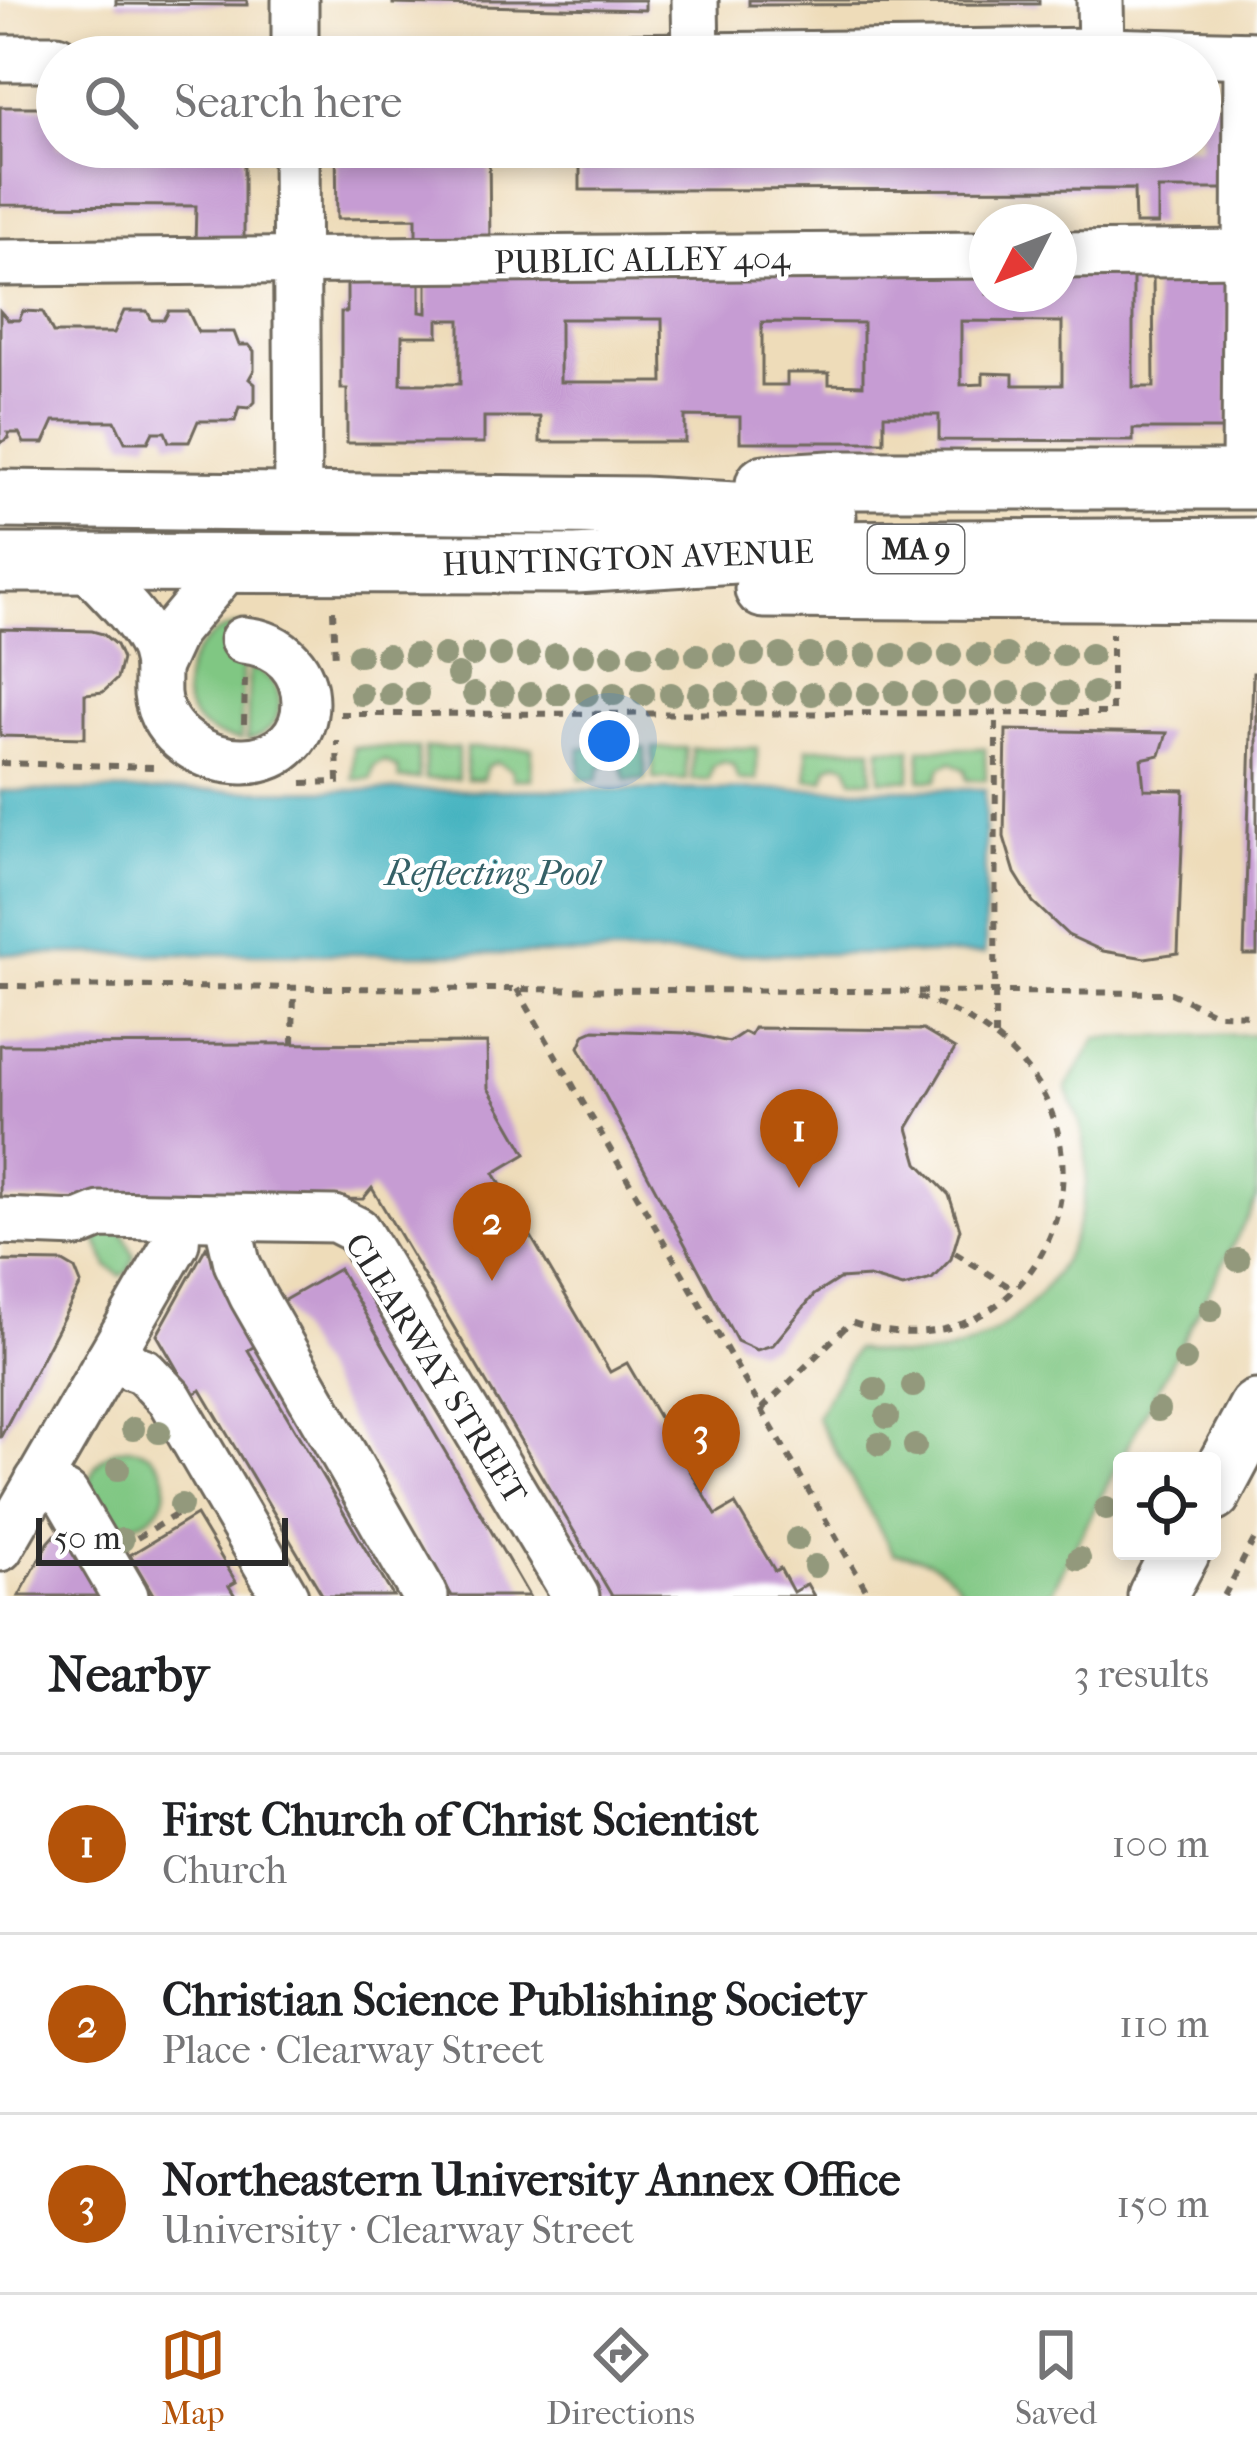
<!DOCTYPE html>
<meta charset="utf-8">
<style>
body{margin:0;font-family:"IM FELL French Canon",serif;background:#f2f2f2;color:#202124}
.controls{position:absolute;right:36px;bottom:36px;display:grid;overflow:hidden;border-radius:12px;box-shadow:0 6px 18px #0003}
.controls button{width:108px;height:108px;display:grid;place-items:center;padding:0;border:0;border-bottom:3px solid #e0e0e0;background:#fff;color:#202124;font:60px sans-serif}
.compass{position:absolute;left:969px;top:204px;width:108px;height:108px;border-radius:50%;background:#fff;box-shadow:0 6px 18px #0003;rotate:228deg}
.scale{position:absolute;left:36px;bottom:30px;width:252px;box-sizing:border-box;padding-left:12px;border:6px solid #2b2b2b;border-top:0;font-size:33px;line-height:42px;white-space:nowrap;color:#2b2b2b;-webkit-text-stroke:9px #fff;paint-order:stroke}
.you{position:absolute;left:609px;top:741px;width:42px;height:42px;margin:-30px;border:9px solid #fff;border-radius:50%;background:#1a73e8;box-shadow:0 0 0 18px #1a73e833}
.badge{display:grid;place-items:center;width:78px;height:78px;border-radius:50%;background:#b45309;color:#fff;font-size:39px;font-weight:700}
.pin{position:absolute;translate:-50% -99px;filter:drop-shadow(0 3px 6px #0008)}
.pin::after{content:'';position:absolute;top:63px;width:42px;height:36px;background:inherit;clip-path:polygon(0 0,100% 0,50% 100%)}
.list{margin:0;padding:0;list-style:none}
h2{display:flex;justify-content:space-between;align-items:center;height:156px;margin:0;padding:0 48px;font-size:51px}
h2 small{font-size:39px;font-weight:400;color:#757577}
.list li{display:grid;grid-template-columns:78px 1fr auto;gap:36px;align-items:center;box-sizing:border-box;height:180px;padding:0 48px;border-top:3px solid #e0e0e0}
.list b{display:block;font-size:45px;white-space:nowrap}
.list p{margin:0;font-size:39px;white-space:nowrap;color:#757577}
.list em{font-size:39px;font-style:normal;color:#757577}
.icon{flex:none;width:66px;height:66px;fill:none;stroke:currentColor;stroke-width:2;stroke-linecap:round;stroke-linejoin:round}
.map{position:relative;flex:none;width:1257px;height:1596px;overflow:hidden}
.search{position:absolute;background:#fff;box-shadow:0 6px 18px #0003;left:36px;right:36px;top:36px;height:132px;display:flex;align-items:center;gap:30px;box-sizing:border-box;padding:0 42px;border-radius:66px;color:#757577;font-size:45px}
.sheet{height:696px;background:#fff}
nav{display:flex;justify-content:space-around;align-items:center;box-sizing:border-box;height:168px;border-top:3px solid #e0e0e0;background:#fff;font-size:33px;color:#757577}
nav a{display:grid;justify-items:center;gap:6px}
nav .on{color:#b45309}
.map>svg:first-child{display:block}
</style>
<div class="map">
<svg width="1257" height="1596" viewBox="0 0 1257 1596">
<rect width="100%" height="100%" fill="#fff"/>
<filter id="ink" filterUnits="userSpaceOnUse"><feTurbulence type="fractalNoise" baseFrequency=".00833" numOctaves="2"/><feDisplacementMap in="SourceGraphic" scale="24" xChannelSelector="R" yChannelSelector="G"/><feConvolveMatrix kernelMatrix="1 2 1 2 8 2 1 2 1" color-interpolation-filters="sRGB"/></filter>
<filter id="wash" filterUnits="userSpaceOnUse"><feTurbulence type="fractalNoise" baseFrequency=".004" numOctaves="4" result="noise"/><feDisplacementMap in="SourceGraphic" scale="48" xChannelSelector="R" yChannelSelector="G"/><feGaussianBlur stdDeviation="2.7" result="paint"/><feColorMatrix in="noise" values="0 0 0 0 0 0 0 0 0 0 0 0 0 0 0 0 0 1.4 0 .05"/><feComposite in="paint" operator="in"/></filter>
<g filter="url(#wash)">
<rect width="100%" height="100%" fill="#eedcb9"/>
<!-- green -->
<g fill="#80c783" stroke="#567957" stroke-width="3">
<path d="M243 625 241 740C232 738 221 737 213 733 159 708 188 628 243 625Z"/>
<path d="M249 668C291 677 289 732 247 740Z"/>
<polygon points="353,747 418,748 419,779 399,779 398,769 384,761 374,766 371,779 353,779"/>
<rect x="425" y="748" width="33" height="31"/>
<polygon points="466,748 532,748 531,779 513,779 511,770 497,762 487,766 483,779 466,779"/>
<polygon points="580,748 645,748 645,780 626,780 621,765 610,762 601,767 597,780 580,779"/>
<polygon points="653,748 686,748 686,780 653,779"/>
<polygon points="692,748 757,748 757,780 738,780 733,765 723,762 713,766 709,780 692,780"/>
<polygon points="807,748 872,748 872,780 853,780 847,765 837,762 828,767 824,780 807,780"/>
<polygon points="880,748 911,749 910,780 880,780"/>
<polygon points="985,748 986,780 967,780 965,770 951,762 941,767 937,780 920,780 920,749"/>
<path d="M1257 1034V1199L1049 1596H966C949 1567 927 1556 894 1554L816 1417 855 1349C876 1353 898 1357 919 1356 1028 1349 1106 1235 1082 1131 1079 1116 1071 1102 1066 1088L1097 1038Z"/>
<polygon points="123,1232 134,1256 129,1271 121,1276 108,1267 94,1234"/>
<circle cx="128" cy="1486" r="38"/>
</g>
<!-- water -->
<polygon fill="#45b3c0" stroke="#386f76" stroke-width="3" points="985,789 985,954 0,954 0,791"/>
<g id="blocks">
<!-- building -->
<g fill="#c69cd3" fill-rule="evenodd">
<polygon points="116,0 247,0 247,5 116,4"/>
<polygon points="393,0 645,0 645,10 393,4"/>
<polygon points="749,0 1039,0 1039,4 749,5"/>
<polygon points="1200,102 1236,102 1236,189 1158,189 1158,224 1135,224 1134,189 580,190 580,147 1200,147"/>
<polygon points="0,107 57,107 57,147 244,147 244,245 195,245 196,206 0,205"/>
<polygon points="336,147 489,147 490,250 416,249 416,218 337,219"/>
<path d="M427 269 987 270V294H1059V271H1133V387H1154L1153 269H1229V429H1133V441L939 440V415H884V442H740V417L685 416V442H540V417H484V443H347V389H341V312H347V275H420V312L427 313ZM560 319H662L663 382H560ZM438 320H460V384H401L402 336H438ZM961 321 1062 322V385H1013V374L983 373V384L961 385ZM762 322 863 323V385L829 384V373H787V385H762Z"/>
<polygon points="0,311 8,320 19,320 23,311 43,312 53,333 114,333 124,311 147,311 152,320 164,320 169,311 188,311 198,332 234,332 239,345 249,345 254,351 254,370 249,379 255,384 255,402 249,408 239,407 235,421 198,421 189,442 169,442 165,432 153,432 148,442 125,442 115,421 54,421 44,443 24,443 19,433 8,433 9,438 0,443"/>
<polygon points="0,629 92,631 103,634 116,645 122,659 117,679 103,692 85,694 85,738 0,736"/>
<polygon points="1253,673 1257,673 1257,955 1244,955"/>
<polygon points="1006,730 1167,733 1160,755 1141,759 1144,789 1184,790 1178,953 1145,958 1103,951 1068,935 1033,902 1015,873 1004,837"/>
<polygon points="754,1028 923,1030 955,1049 908,1128 918,1163 949,1195 960,1229 951,1259 932,1279 903,1287 869,1277 839,1279 814,1295 773,1345 757,1350 737,1341 579,1047 585,1034 594,1030 687,1033 729,1042 744,1032 750,1035"/>
<polygon points="487,1043 488,1088 526,1154 494,1173 610,1372 627,1363 716,1515 735,1504 775,1571 780,1568 793,1592 807,1584 814,1596 612,1596 372,1188 363,1199 0,1200 0,1045"/>
<polygon points="206,1247 262,1342 248,1350 393,1596 323,1596 201,1390 192,1395 157,1335"/>
<polygon points="0,1261 63,1262 75,1269 81,1284 0,1438"/>
<polygon points="339,1269 529,1596 452,1596 281,1302"/>
<polygon points="196,1515 236,1582 229,1586 235,1596 154,1596 130,1555"/>
<polygon points="68,1531 117,1596 19,1596 48,1543 57,1533"/>
</g>
</g>
</g>
<g filter="url(#ink)">
<use href="#blocks" fill-opacity="0" stroke="#6f695d" stroke-width="3"/>
<g fill="none" stroke-linecap="round" stroke-linejoin="round">
<defs>
<g id="minor">
<polyline points="695,0 696,57"/>
<polyline points="1100,0 1101,51"/>
<polyline points="295,57 295,0"/>
<polyline points="611,57 1101,51 1257,55"/>
<polyline points="0,58 57,58"/>
<polyline points="296,147 298,502"/>
<polyline points="1059,255 1244,253"/>
<polyline points="0,263 987,255"/>
<polyline points="1245,480 1247,55"/>
<path d="M84 563C105 587 134 612 149 640 160 659 156 675 157 694 161 736 206 762 244 761 325 759 326 647 243 640"/>
<polyline points="158,666 174,631 230,564"/>
<polyline points="227,1219 237,1263 252,1295 425,1596"/>
<polyline points="0,1221 78,1224 100,1215 335,1219 357,1230 576,1596"/>
<polyline points="109,1359 143,1371 170,1399 285,1596"/>
<polyline points="38,1481 66,1495 125,1596"/>
<polyline points="0,1548 176,1243 178,1219"/>
</g>
<g id="major">
<polyline points="765,484 830,480 1257,480"/>
<polyline points="0,499 643,506 827,516"/>
<polyline points="0,563 576,564 802,550 1257,547"/>
<polyline points="764,589 1257,592"/>
<polyline points="1212,1493 1257,1409"/>
<polyline points="1157,1596 1181,1551"/>
</g>
</defs>
<!-- minor casing -->
<use href="#minor" stroke="#6f695d" stroke-width="51"/>
<!-- major casing -->
<use href="#major" stroke="#6f695d" stroke-width="63"/>
<!-- path -->
<g stroke="#6f695d" stroke-width="6" stroke-dasharray="9 9" stroke-linecap="butt">
<polyline points="333,610 335,662"/>
<polyline points="340,714 1112,713 1112,634"/>
<polyline points="244,724 245,677"/>
<polyline points="0,763 154,767"/>
<polyline points="302,783 338,782 337,741"/>
<polyline points="0,986 1171,993 1216,1014 1257,1015"/>
<polyline points="517,989 870,1596"/>
<polyline points="995,1037 996,715"/>
<polyline points="293,1044 294,987"/>
<polyline points="955,1253 1013,1289"/>
<path d="M762 1409 851 1322C1056 1395 1175 1077 909 994"/>
<polyline points="137,1538 187,1508"/>
<polyline points="1224,1596 1257,1534"/>
</g>
<!-- minor -->
<use href="#minor" stroke="#fff" stroke-width="45"/>
<!-- major -->
<use href="#major" stroke="#fff" stroke-width="57"/>
</g>
<!-- trees -->
<g fill="#93997c">
<circle cx="359" cy="655" r="12"/>
<circle cx="387" cy="655" r="12"/>
<circle cx="415" cy="655" r="12"/>
<circle cx="444" cy="655" r="12"/>
<circle cx="472" cy="655" r="12"/>
<circle cx="500" cy="655" r="12"/>
<circle cx="528" cy="655" r="12"/>
<circle cx="556" cy="655" r="12"/>
<circle cx="584" cy="655" r="12"/>
<circle cx="612" cy="655" r="12"/>
<circle cx="641" cy="655" r="12"/>
<circle cx="669" cy="655" r="12"/>
<circle cx="697" cy="655" r="12"/>
<circle cx="725" cy="655" r="12"/>
<circle cx="753" cy="655" r="12"/>
<circle cx="781" cy="655" r="12"/>
<circle cx="810" cy="655" r="12"/>
<circle cx="837" cy="655" r="12"/>
<circle cx="866" cy="655" r="12"/>
<circle cx="894" cy="655" r="12"/>
<circle cx="922" cy="655" r="12"/>
<circle cx="950" cy="655" r="12"/>
<circle cx="979" cy="655" r="12"/>
<circle cx="1006" cy="655" r="12"/>
<circle cx="1035" cy="655" r="12"/>
<circle cx="1063" cy="655" r="12"/>
<circle cx="1091" cy="655" r="12"/>
<circle cx="458" cy="675" r="12"/>
<circle cx="784" cy="693" r="12"/>
<circle cx="840" cy="693" r="12"/>
<circle cx="896" cy="693" r="12"/>
<circle cx="953" cy="693" r="12"/>
<circle cx="1009" cy="693" r="12"/>
<circle cx="1065" cy="693" r="12"/>
<circle cx="1094" cy="693" r="12"/>
<circle cx="361" cy="694" r="12"/>
<circle cx="390" cy="694" r="12"/>
<circle cx="417" cy="694" r="12"/>
<circle cx="474" cy="694" r="12"/>
<circle cx="502" cy="694" r="12"/>
<circle cx="530" cy="694" r="12"/>
<circle cx="558" cy="694" r="12"/>
<circle cx="587" cy="694" r="12"/>
<circle cx="614" cy="694" r="12"/>
<circle cx="643" cy="694" r="12"/>
<circle cx="671" cy="694" r="12"/>
<circle cx="699" cy="694" r="12"/>
<circle cx="727" cy="694" r="12"/>
<circle cx="755" cy="694" r="12"/>
<circle cx="812" cy="694" r="12"/>
<circle cx="868" cy="694" r="12"/>
<circle cx="924" cy="694" r="12"/>
<circle cx="981" cy="694" r="12"/>
<circle cx="1037" cy="694" r="12"/>
<circle cx="1238" cy="1260" r="12"/>
<circle cx="1211" cy="1310" r="12"/>
<circle cx="1185" cy="1360" r="12"/>
<circle cx="913" cy="1386" r="12"/>
<circle cx="875" cy="1389" r="12"/>
<circle cx="1158" cy="1410" r="12"/>
<circle cx="887" cy="1417" r="12"/>
<circle cx="133" cy="1429" r="12"/>
<circle cx="159" cy="1432" r="12"/>
<circle cx="879" cy="1444" r="12"/>
<circle cx="915" cy="1446" r="12"/>
<circle cx="118" cy="1469" r="12"/>
<circle cx="181" cy="1505" r="12"/>
<circle cx="1106" cy="1509" r="12"/>
<circle cx="797" cy="1539" r="12"/>
<circle cx="122" cy="1540" r="12"/>
<circle cx="1079" cy="1559" r="12"/>
<circle cx="815" cy="1566" r="12"/>
</g>
</g>
<g text-anchor="middle" stroke-width="9" stroke-linejoin="round" paint-order="stroke">
<!-- shield labels -->
<rect fill="#fff" stroke="#6b6b6b" stroke-width="3" x="868" y="525" width="96" height="48" rx="9"/>
<g font-size="30" font-weight="bold" fill="#2b2b2b">
<text x="916" y="559">MA 9</text>
</g>
<!-- street labels -->
<g font-size="33" fill="#2b2b2b" stroke="#fff">
<text transform="translate(642 259) rotate(-1)" y="12">PUBLIC ALLEY 404</text>
<text transform="translate(628 557) rotate(-2)" y="12">HUNTINGTON AVENUE</text>
<text transform="translate(437 1368) rotate(58)" y="12">CLEARWAY STREET</text>
</g>
<!-- water labels -->
<g font-size="36" font-style="italic" fill="#356167" stroke="#fff">
<text x="492" y="885">Reflecting Pool</text>
</g>
</g>
</svg>
<div class="controls">
<button><svg class="icon" aria-label="locate" viewBox="0 0 24 24"><circle cx="12" cy="12" r="6"/><path d="M12 2v4M12 18v4M2 12h4M18 12h4"/></svg></button>
</div>
<svg class="compass" viewBox="-18 -18 36 36"><path d="M0-13l5 13h-10z" fill="#e53935"/><path d="M0 13l5-13h-10z" fill="#757577"/></svg>
<div class="scale">50 m</div>
<div class="you"></div>
<div class="pin badge" style="left:799px;top:1188px">1</div>
<div class="pin badge" style="left:492px;top:1281px">2</div>
<div class="pin badge" style="left:701px;top:1493px">3</div>
<div class="search"><svg class="icon" aria-label="search" viewBox="0 0 24 24"><circle cx="10" cy="10" r="6"/><path d="M15 15l6 6"/></svg>Search here</div>
</div>
<section class="sheet">
<h2>Nearby<small>3 results</small></h2>
<ul class="list">
<li><span class="badge">1</span><div><b>First Church of Christ Scientist</b><p>Church</p></div><em>100 m</em></li>
<li><span class="badge">2</span><div><b>Christian Science Publishing Society</b><p>Place · Clearway Street</p></div><em>110 m</em></li>
<li><span class="badge">3</span><div><b>Northeastern University Annex Office</b><p>University · Clearway Street</p></div><em>150 m</em></li>
</ul>
</section>
<nav>
<a class="on"><svg class="icon" aria-label="map" viewBox="0 0 24 24"><path d="M3 6l6-2 6 2 6-2v14l-6 2-6-2-6 2zM9 4v14M15 6v14"/></svg>Map</a>
<a><svg class="icon" aria-label="directions" viewBox="0 0 24 24"><path d="M12 3l9 9-9 9-9-9zM9 14v-3h6M13 9l2 2-2 2"/></svg>Directions</a>
<a><svg class="icon" aria-label="saved" viewBox="0 0 24 24"><path d="M7 4h10v16l-5-4-5 4z"/></svg>Saved</a>
</nav>
